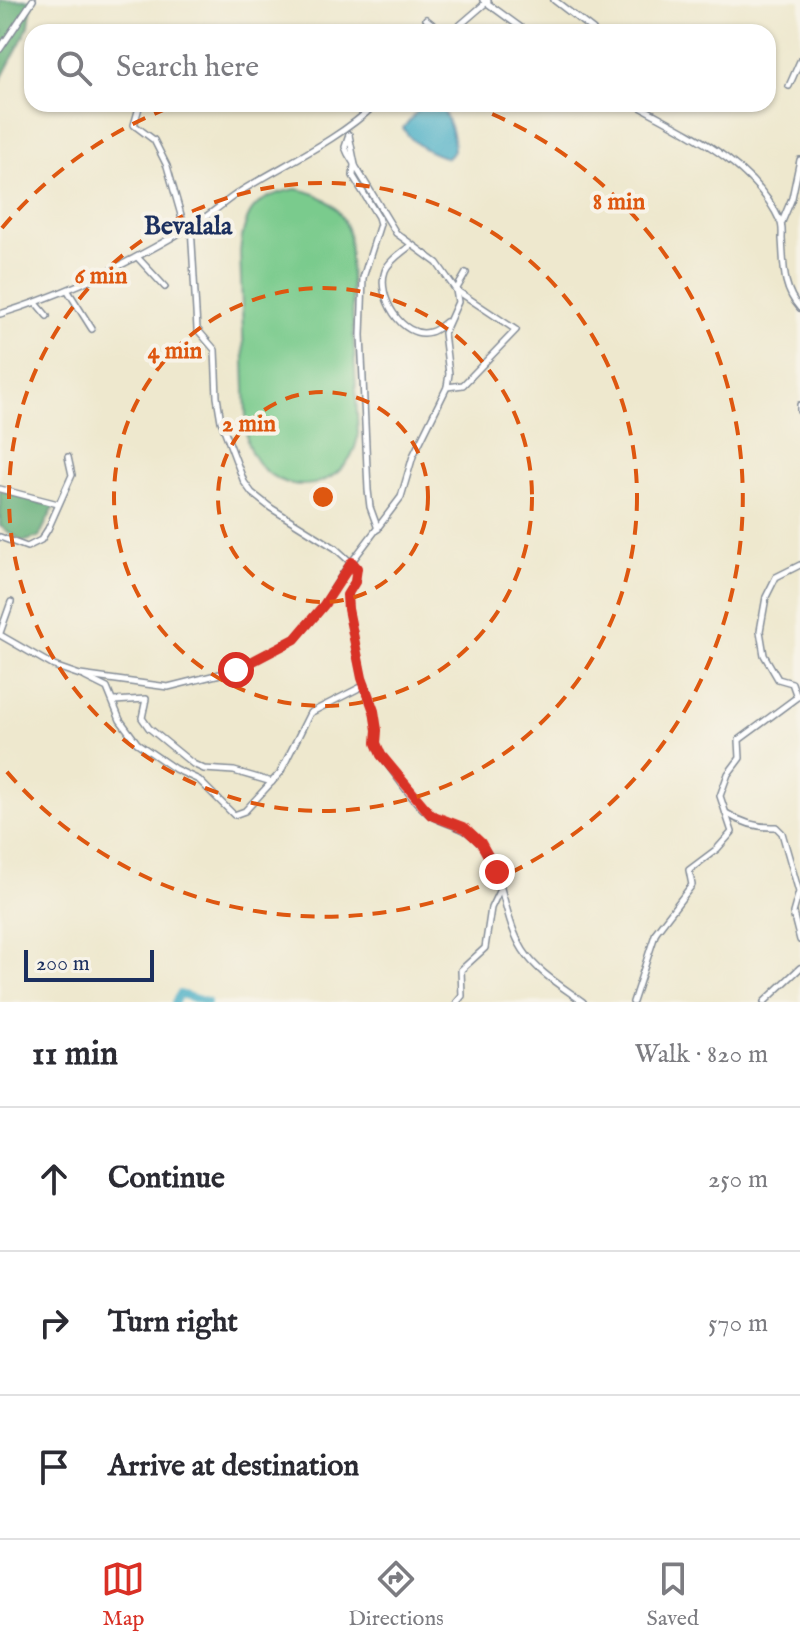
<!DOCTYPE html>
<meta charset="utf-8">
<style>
body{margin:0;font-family:"IM FELL English",serif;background:#f7f7f7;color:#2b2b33}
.scale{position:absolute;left:24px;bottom:20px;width:130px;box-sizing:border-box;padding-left:8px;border:4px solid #1b2f5e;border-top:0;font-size:22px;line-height:28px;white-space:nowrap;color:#1b2f5e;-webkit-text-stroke:6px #f7f3e8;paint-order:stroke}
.stop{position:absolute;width:24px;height:24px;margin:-18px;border:6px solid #d93025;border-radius:50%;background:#fff}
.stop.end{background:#d93025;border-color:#fff;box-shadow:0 2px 8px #0008}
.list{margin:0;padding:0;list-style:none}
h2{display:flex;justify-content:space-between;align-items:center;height:104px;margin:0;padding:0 32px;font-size:34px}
h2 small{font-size:26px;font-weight:400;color:#7c7c81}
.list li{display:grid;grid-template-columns:52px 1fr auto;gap:24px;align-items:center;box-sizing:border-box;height:144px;padding:0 32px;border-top:2px solid #e1e1e2}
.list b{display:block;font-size:30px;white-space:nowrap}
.list em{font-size:26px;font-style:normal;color:#7c7c81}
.icon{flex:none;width:44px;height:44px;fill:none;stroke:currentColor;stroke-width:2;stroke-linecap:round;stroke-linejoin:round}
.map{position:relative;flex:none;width:800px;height:1002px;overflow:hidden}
.search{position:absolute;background:#fff;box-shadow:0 2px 6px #0004;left:24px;right:24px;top:24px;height:88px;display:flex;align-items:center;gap:20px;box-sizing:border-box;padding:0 28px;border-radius:24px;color:#7c7c81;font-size:30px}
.sheet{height:536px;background:#fff}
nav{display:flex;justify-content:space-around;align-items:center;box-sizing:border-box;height:112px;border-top:2px solid #e1e1e2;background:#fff;font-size:22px;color:#7c7c81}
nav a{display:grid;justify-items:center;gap:4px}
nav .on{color:#d93025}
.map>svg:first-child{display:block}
</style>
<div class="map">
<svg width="800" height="1002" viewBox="0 0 800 1002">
<rect width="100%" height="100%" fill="#f7f3e8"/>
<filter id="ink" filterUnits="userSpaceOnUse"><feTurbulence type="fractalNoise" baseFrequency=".0125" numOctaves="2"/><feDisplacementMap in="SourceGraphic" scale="16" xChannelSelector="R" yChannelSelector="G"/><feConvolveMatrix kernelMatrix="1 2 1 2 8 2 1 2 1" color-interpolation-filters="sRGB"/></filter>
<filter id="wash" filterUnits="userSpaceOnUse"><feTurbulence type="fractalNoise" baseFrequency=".006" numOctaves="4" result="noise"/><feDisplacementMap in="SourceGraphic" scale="32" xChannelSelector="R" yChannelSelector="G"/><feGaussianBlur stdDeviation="1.8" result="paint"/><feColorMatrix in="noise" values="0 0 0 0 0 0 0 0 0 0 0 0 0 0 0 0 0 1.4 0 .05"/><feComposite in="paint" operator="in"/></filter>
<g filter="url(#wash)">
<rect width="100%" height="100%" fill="#eee8ce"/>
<!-- green -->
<path fill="#7acb8d" stroke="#4a7d76" stroke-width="2" d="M296 189C323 193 342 207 349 235L358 437C345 498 267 502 247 442L240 252C244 211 255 196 296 189Z"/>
<!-- forest -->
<g fill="#63af78" stroke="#3f6f6b" stroke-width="2">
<polygon points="0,0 29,0 32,2 29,26 0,81 0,37 3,32 0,33"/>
<polygon points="0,490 43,504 55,505 39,537 23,542 0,526"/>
</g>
<!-- water -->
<path fill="#46adc5" stroke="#306e92" stroke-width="2" d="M419 104H439C448 116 454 136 454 151L447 158C429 152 413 145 403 128L420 108Z"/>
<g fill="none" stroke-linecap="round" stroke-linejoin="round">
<!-- river -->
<polyline stroke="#46adc5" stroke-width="8" points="175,1002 180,994 207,1002"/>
</g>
</g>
<g filter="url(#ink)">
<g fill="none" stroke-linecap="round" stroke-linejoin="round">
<defs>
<g id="minor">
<polyline points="483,0 527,32"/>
<polyline points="554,0 593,30"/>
<polyline points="426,19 442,32"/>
<polyline points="452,32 488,1"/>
<polyline points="0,49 33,0"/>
<polyline points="789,86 800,61"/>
<polyline points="140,104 134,125 154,140 167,166 185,229"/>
<path d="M635 104C688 133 754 163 780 221 783 226 782 234 782 239 784 265 782 288 800 308"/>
<polyline points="349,135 355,165"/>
<polyline points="354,165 353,176 378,217 380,224 363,278 361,335 368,490 370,507 378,529"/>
<polyline points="782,222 792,198 800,160"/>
<path d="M191 226 197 329 215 350 217 397 221 421 244 482 252 493 271 508 335 548 357 568 355 582 347 595 348 609 362 678 374 711 377 730 376 743 381 755C394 772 414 805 432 816 449 826 466 826 479 842 505 873 502 916 523 950 537 972 563 987 583 1002"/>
<path d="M411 245C403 252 389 260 385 271 376 295 402 340 430 332 436 331 442 325 446 322"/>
<polyline points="138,258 165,287"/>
<polyline points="68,291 92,329"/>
<polyline points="36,303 47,316"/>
<path d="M0 314C69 293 132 262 193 225 209 216 223 203 238 193 284 164 336 142 376 104"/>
<polyline points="447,387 463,385 516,330 456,290 466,273"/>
<polyline points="800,405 800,411"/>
<polyline points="0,489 58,504"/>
<polyline points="0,537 27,547 41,540 48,529 72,475 68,457"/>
<polyline points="0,633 11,602"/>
<polyline points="0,635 54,666 80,675 168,687 236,670 295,639 324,605 344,572 401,497 413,456 447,387 449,374 444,333 458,302 456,290 437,263 396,233 348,154 345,147 349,135"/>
<polyline points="85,677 107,688 120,720 137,743 175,769 199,780 234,815 245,811 280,773 310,713 365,685"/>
<polyline points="797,697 792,683 778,679 764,655 760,631 766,597 776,577 800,565"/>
<polyline points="114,701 146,699 142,718 149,728 193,764 204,769 234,771 272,782"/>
<path d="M726 813C742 823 757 828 776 827L782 833 799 892 793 913 800 940"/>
<polyline points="457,1002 462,996 461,970 485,948 491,908 501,887"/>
<polyline points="633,1002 656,932 692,885 689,870 717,849 732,832 720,796 728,774 740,758 739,740 800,695"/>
<polyline points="764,1002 800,968"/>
</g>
</defs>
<!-- minor casing -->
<use href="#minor" stroke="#848c96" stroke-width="8"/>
<!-- minor -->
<use href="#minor" stroke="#fff" stroke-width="5"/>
</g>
</g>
<g fill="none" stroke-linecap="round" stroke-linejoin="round" filter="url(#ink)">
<!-- route -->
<polyline stroke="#d93025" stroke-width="10" points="236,670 295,639 324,605 352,562 357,568 355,582 347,595 348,609 362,678 374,711 377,730 376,743 381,755 431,815 465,828 481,843 497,872"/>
</g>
<!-- distance rings -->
<g fill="none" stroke="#de5710" stroke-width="4" stroke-dasharray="14 10">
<circle cx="323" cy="497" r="105"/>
<circle cx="323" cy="497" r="209"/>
<circle cx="323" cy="497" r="314"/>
<path d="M2 228A419 419 0 0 1 176 105M470 105A419 419 0 1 1 2 766"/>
</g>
<g text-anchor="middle" stroke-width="8" stroke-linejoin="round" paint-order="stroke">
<!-- neighbourhood labels -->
<g font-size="26" font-weight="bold" fill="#1b2f5e" stroke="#f7f3e8">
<text x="188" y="234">Bevalala</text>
</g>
</g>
<circle cx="323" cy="497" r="12" fill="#de5710" stroke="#f7f3e8" stroke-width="4"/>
<g font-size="24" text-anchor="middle" font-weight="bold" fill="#de5710" stroke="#f7f3e8" stroke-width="8" stroke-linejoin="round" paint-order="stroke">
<text x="619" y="209">8 min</text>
<text x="101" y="283">6 min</text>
<text x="175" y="358">4 min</text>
<text x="249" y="431">2 min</text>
</g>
</svg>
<div class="scale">200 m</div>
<div class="stop" style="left:236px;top:670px"></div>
<div class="stop end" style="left:497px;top:872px"></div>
<div class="search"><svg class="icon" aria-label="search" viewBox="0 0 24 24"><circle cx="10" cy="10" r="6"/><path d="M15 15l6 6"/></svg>Search here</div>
</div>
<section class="sheet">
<h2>11 min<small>Walk · 820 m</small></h2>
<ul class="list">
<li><svg class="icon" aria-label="ahead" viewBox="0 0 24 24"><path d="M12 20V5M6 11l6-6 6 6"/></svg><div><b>Continue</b></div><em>250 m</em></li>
<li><svg class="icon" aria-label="right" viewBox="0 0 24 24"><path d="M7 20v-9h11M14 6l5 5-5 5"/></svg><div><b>Turn right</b></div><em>570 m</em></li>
<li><svg class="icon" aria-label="arrive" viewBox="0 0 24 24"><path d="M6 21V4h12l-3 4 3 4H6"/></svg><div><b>Arrive at destination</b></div></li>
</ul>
</section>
<nav>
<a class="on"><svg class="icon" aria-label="map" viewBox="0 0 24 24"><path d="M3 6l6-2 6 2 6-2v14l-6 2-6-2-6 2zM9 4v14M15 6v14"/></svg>Map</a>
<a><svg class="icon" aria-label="directions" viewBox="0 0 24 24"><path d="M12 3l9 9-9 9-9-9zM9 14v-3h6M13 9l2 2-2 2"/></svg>Directions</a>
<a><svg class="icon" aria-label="saved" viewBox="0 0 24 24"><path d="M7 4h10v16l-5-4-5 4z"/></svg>Saved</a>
</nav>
